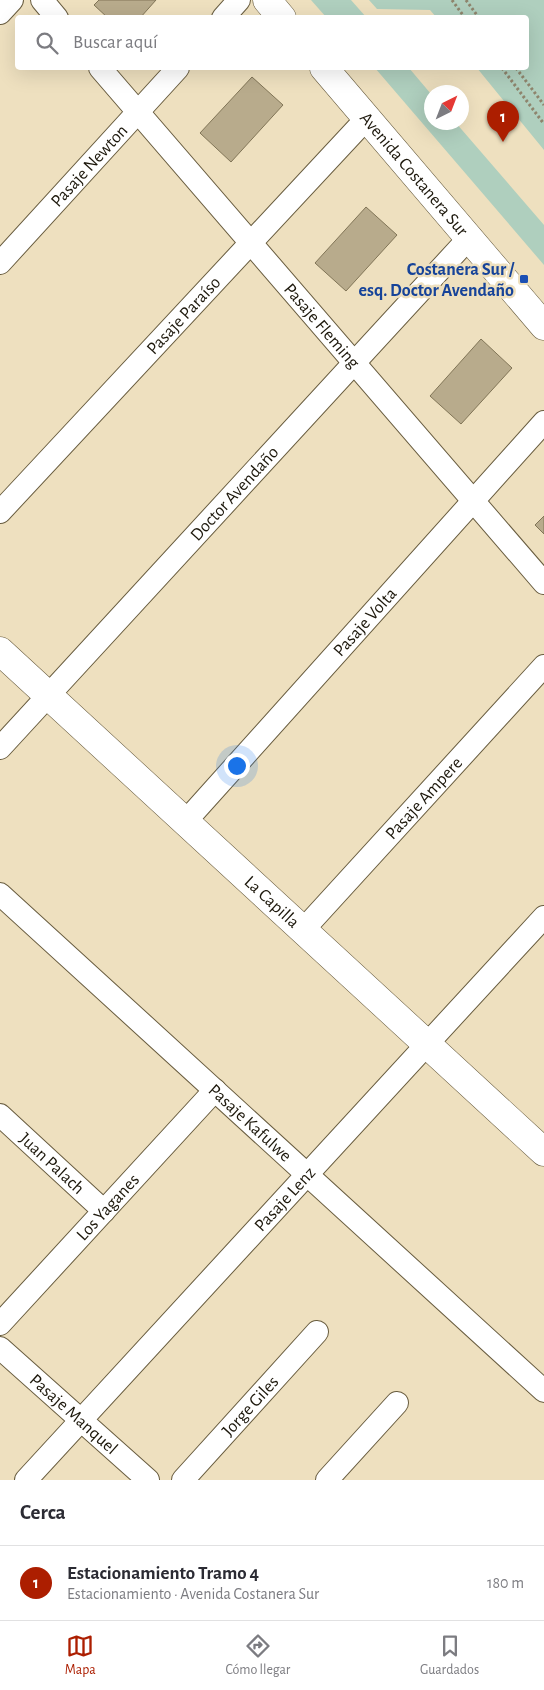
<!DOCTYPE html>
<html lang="es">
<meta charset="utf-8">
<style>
body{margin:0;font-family:"Alegreya Sans",sans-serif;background:#f7f7f7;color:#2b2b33}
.compass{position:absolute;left:424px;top:85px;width:45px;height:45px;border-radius:50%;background:#fff;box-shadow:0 5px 20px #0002;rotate:42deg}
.you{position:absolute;left:236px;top:765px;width:18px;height:18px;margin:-12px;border:4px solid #fff;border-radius:50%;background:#1a73e8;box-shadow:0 0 0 8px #1a73e833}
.badge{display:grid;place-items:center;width:32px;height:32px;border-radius:50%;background:#ac1e00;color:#fff;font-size:16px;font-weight:700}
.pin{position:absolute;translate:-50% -41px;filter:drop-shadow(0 1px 2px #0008)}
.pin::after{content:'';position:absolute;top:26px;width:18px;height:15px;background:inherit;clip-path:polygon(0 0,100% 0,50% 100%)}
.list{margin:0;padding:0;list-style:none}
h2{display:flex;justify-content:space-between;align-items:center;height:65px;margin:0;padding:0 20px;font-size:21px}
h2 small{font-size:16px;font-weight:400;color:#7c7c81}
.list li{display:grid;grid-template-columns:32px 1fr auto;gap:15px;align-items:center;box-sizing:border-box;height:75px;padding:0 20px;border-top:1px solid #e1e1e2}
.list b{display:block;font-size:19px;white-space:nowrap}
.list p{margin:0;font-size:16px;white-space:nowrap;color:#7c7c81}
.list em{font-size:16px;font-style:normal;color:#7c7c81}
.icon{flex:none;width:28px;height:28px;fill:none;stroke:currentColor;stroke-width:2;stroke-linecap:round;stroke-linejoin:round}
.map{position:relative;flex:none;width:544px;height:1480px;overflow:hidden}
.search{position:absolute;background:#fff;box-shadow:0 5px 20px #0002;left:15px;right:15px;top:15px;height:55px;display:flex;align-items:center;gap:12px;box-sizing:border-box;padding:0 18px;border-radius:5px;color:#7c7c81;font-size:19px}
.sheet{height:140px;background:#fff}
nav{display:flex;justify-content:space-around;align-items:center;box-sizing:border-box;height:70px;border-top:1px solid #e1e1e2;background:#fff;font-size:14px;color:#7c7c81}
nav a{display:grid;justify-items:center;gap:2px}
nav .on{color:#ac1e00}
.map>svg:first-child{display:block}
</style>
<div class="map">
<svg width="544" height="1480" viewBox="0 0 544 1480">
<rect width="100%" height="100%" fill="#eee0bf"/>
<!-- green -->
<g fill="#afcfbe">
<polygon points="311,0 351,0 366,17 326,17"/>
<polygon points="369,0 544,0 544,150 477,68 526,68 526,18 436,17 430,10 377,9"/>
<polygon points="375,68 409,68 431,94 432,122 456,123 544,225 544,265"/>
</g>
<!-- building -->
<g fill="#b8ab8c" stroke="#817557">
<polygon points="99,0 156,0 140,18 108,18 94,5"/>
<polygon points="252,77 283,105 231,162 200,133"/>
<polygon points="366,207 397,235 346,291 315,263"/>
<polygon points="481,339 512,368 461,424 430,396"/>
<polygon points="544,516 544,534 535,525"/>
</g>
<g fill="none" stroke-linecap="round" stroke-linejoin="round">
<defs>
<g id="minor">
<polyline points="42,0 57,18"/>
<polyline points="0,13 12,0"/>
<polyline points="223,18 239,0"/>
<path id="s1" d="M100 68 544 583"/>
<path id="s2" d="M0 263 178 68"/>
<path id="s3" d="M0 512 367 118"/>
<path id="s4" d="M0 748 469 238"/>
<path id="s5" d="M185 822 544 422"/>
<path id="s6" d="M0 894 544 1391"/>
<path id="s7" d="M303 930 544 666"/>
<path id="s8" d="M0 1115 104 1211"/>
<path id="s9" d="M0 1324 215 1090"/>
<path id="s10" d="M0 1348 148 1480"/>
<path id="s11" d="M26 1480 544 917"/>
<path id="s12" d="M183 1480 317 1332"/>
<polyline points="327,1480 397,1403"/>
</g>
<g id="tertiary">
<path id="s13" d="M0 651 544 1152"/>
</g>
<g id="secondary">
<polyline points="267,0 282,18"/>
<path id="s14" d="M324 68 544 326"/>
</g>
</defs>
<!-- minor casing -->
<use href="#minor" stroke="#685c3f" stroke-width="24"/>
<!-- tertiary casing -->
<use href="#tertiary" stroke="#685c3f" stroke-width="29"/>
<!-- secondary casing -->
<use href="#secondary" stroke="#685c3f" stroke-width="29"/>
<!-- path -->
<g stroke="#8e846c" stroke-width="3" stroke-dasharray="2.5 2.5" stroke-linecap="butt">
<polyline points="452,0 465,18"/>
<polyline points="466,0 479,18"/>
<polyline points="502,68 544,124"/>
<polyline points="516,68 544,105"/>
</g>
<!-- minor -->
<use href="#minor" stroke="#fff" stroke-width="22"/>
<!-- tertiary -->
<use href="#tertiary" stroke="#fff" stroke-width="28"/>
<!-- secondary -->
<use href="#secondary" stroke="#fff" stroke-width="28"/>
</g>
<!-- markers -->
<rect fill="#1a4fb4" stroke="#eee0bf" stroke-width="2" x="519" y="274" width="10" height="10" rx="2.5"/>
<g text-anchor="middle" stroke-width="5" stroke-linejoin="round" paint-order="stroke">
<!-- street labels -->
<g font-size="18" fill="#1c170b" stroke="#eee0bf">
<text dy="6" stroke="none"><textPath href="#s2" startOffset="132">Pasaje Newton</textPath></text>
<text dy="6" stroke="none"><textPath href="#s14" startOffset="139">Avenida Costanera Sur</textPath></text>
<text dy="6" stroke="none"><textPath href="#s3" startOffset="269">Pasaje Paraíso</textPath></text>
<text dy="6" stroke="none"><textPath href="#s1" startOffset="340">Pasaje Fleming</textPath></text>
<text dy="6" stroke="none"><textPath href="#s4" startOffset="346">Doctor Avendaño</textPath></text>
<text dy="6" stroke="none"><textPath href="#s5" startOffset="269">Pasaje Volta</textPath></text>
<text dy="6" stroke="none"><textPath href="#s7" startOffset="179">Pasaje Ampere</textPath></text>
<text dy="6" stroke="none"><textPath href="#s13" startOffset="370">La Capilla</textPath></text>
<text dy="6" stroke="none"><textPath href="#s6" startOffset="339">Pasaje Kafulwe</textPath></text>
<text dy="6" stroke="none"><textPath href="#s8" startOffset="71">Juan Palach</textPath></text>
<text dy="6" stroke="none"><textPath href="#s11" startOffset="382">Pasaje Lenz</textPath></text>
<text dy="6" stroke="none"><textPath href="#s9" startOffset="159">Los Yaganes</textPath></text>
<text dy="6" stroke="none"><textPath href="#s12" startOffset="100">Jorge Giles</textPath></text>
<text dy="6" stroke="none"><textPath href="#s10" startOffset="99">Pasaje Manquel</textPath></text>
</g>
<!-- transit labels -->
<g font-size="18" font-weight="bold" fill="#164399" stroke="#eee0bf" text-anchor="end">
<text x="514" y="275">Costanera Sur /<tspan x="514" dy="21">esq. Doctor Avendaño</tspan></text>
</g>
</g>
</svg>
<svg class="compass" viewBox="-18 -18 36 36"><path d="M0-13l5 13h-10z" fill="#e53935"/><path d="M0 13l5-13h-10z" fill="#7c7c81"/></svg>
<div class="you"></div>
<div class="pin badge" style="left:503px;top:142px">1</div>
<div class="search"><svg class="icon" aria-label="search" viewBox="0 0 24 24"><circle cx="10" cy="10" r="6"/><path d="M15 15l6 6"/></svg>Buscar aquí</div>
</div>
<section class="sheet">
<h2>Cerca<small></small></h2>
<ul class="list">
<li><span class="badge">1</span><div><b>Estacionamiento Tramo 4</b><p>Estacionamiento · Avenida Costanera Sur</p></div><em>180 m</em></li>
</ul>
</section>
<nav>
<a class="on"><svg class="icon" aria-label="map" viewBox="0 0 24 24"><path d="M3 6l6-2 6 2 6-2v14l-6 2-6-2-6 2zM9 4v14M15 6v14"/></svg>Mapa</a>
<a><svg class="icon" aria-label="directions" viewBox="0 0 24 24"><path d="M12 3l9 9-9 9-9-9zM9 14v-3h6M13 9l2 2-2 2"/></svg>Cómo llegar</a>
<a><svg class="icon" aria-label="saved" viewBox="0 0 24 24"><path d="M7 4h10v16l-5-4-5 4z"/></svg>Guardados</a>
</nav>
